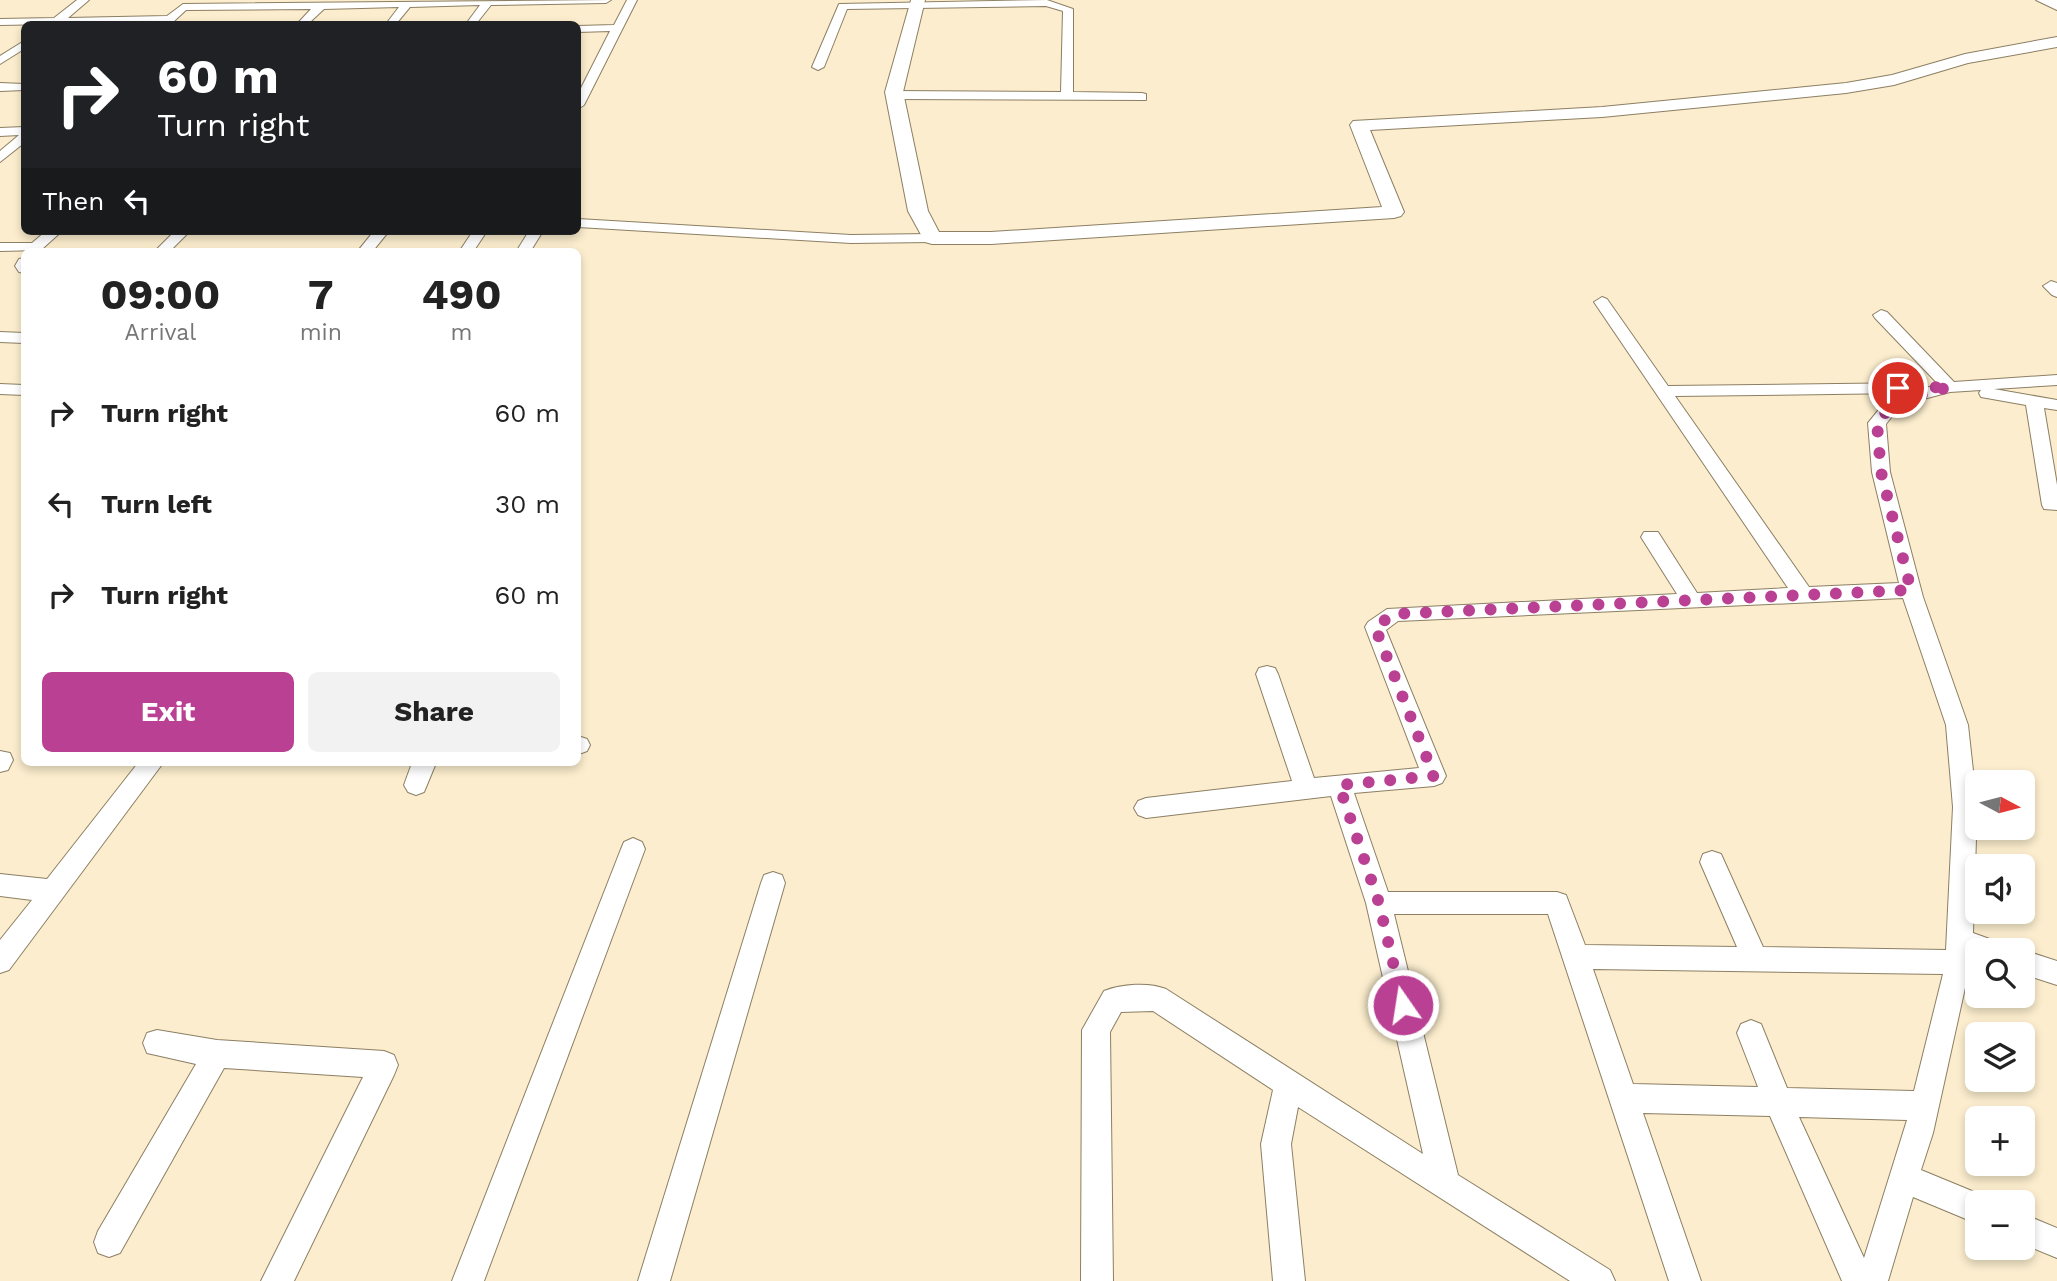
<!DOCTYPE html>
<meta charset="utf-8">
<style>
body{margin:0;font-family:"Work Sans",sans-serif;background:#f2f2f2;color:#222;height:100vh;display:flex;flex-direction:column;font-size:26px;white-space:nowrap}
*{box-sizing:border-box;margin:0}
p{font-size:23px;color:#767676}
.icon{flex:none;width:38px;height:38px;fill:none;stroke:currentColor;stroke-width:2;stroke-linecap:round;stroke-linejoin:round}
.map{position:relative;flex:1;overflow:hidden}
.side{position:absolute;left:21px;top:248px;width:560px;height:518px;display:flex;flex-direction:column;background:#fff;border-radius:10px;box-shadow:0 4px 10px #0003}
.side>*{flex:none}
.guide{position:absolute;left:21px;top:21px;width:560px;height:214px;border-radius:10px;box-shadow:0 4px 10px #0003;background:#202124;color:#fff;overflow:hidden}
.needle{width:46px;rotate:97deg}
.buttons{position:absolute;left:1965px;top:770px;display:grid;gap:14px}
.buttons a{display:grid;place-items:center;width:70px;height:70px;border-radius:10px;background:#fff;box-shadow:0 4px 10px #0003;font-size:35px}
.pin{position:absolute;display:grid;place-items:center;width:60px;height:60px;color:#fff;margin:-30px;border:4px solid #fff;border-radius:50%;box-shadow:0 2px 7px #0007}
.me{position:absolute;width:77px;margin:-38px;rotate:347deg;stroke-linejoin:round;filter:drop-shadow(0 0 5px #0008)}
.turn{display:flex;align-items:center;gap:24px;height:147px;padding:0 21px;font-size:32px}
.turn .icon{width:91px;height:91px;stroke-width:2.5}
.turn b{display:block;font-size:49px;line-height:60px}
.then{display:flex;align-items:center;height:66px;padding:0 21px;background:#0003;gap:14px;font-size:26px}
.eta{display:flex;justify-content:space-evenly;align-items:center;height:119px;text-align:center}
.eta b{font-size:42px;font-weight:700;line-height:49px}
.cta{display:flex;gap:14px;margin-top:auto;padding:14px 21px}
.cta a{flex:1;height:80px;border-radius:10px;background:#ba4093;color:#fff;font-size:28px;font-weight:700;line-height:80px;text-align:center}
.cta a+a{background:#f2f2f2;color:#222}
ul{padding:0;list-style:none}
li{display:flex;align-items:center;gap:21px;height:91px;padding:0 21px}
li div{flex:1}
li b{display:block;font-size:26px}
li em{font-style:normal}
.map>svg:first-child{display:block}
</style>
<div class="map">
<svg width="2057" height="1281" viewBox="0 0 2057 1281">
<rect width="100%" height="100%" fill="#fbedcd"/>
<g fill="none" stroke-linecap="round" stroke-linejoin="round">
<defs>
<g id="street">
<path d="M77,0H89L68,18L167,16L183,4L611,0L606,3L491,5L476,24H466L480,5L410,7L396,24H386L399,7L324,9L308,24H297L311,9L186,10L171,24H160L161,22L0,25V19L54,18Z"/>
<path d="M627,0H637L584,105L578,109V94L610,31L578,32V26L614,25Z"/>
<path d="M1047,0L1073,9V92L1142,93L1146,94V100L894,99L888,95L894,91L1061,92L1063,11L1046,6L847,9L824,67L818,70L812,67L839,4Z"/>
<path d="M24,41V49L0,64V56Z"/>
<path d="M0,83L24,84V90L0,91Z"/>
<path d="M24,127V143L0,162V151L19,135L0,136V128Z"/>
<path d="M578,219L851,235L932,234L939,238L932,242L851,243L578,227Z"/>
<path d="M46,231H62L41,250L0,251V243H32Z"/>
<path d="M175,231H190L169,252H154Z"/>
<path d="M374,231H389L372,252H357Z"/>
<path d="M473,231H487L473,252H459Z"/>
<path d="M529,231H543L530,252H516Z"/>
<path d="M24,258V273L19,272L15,266L19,259Z"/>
<path d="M2051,281L2057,283V297L2052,295L2043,286Z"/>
<path d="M1602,297L1607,299L1668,386L1916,383L1922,384L1924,388L1939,385L1875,318L1873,315L1881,310L1887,312L1954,382L2057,375V385L1994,389L2057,400V410L2044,408L2057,485V510L2044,509L2042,505L2026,405L1981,397L1979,393L1981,390L1950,392L1901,405L1886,424L1890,472L1923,597L1968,725L1977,807L1973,933L1998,942L2002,950H1978V958L1972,956L1933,1133L1921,1170L1989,1198L1990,1202H1978V1224L1913,1197L1888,1281H1842L1770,1116L1643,1113L1701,1281H1669L1548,914H1394L1458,1175L1610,1270L1615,1281H1570L1298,1107L1291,1144L1305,1281H1273L1261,1144L1273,1090L1153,1011L1121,1012L1110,1032L1113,1281H1081L1082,1030L1104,991C1121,984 1149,982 1166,989L1423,1154L1366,903L1331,796L1146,818L1138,815L1134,808L1138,801L1146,798L1292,781L1256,674L1259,668L1267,666L1275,668L1278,674L1314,778L1419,768L1365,627L1368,622L1387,609L1677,594L1641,537L1644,532H1658L1697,593L1788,588L1594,302ZM1905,393L1889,397L1868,423L1872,472L1899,583L1809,587L1675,396ZM1903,598L1946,725L1953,807L1946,950L1763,947L1721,854L1712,851L1703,854L1700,862L1737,947L1585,945L1566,895L1557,892H1388L1354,793L1434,786L1442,783L1446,776L1386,630L1398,621ZM1593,969L1943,974L1914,1091L1787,1088L1761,1024L1751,1020L1741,1024L1737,1033L1758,1087L1633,1084ZM1799,1117L1907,1120L1864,1258Z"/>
<path d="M0,332L24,333V343L0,342Z"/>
<path d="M0,384L24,385V395L0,394Z"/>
<path d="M578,736L587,739L590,745L587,751L579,754Z"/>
<path d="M0,751L10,753L13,760L8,770L0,772Z"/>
<path d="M138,763H163L9,970L0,973V940L32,900L0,896V874L47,879Z"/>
<path d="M412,763H436L424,792L416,795L408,792L404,785Z"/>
<path d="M633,838L642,842L645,849L484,1281H452L621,849L624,842Z"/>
<path d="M773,872L782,875L785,883L670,1281H638L761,883L764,875Z"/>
<path d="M2022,950H2023L2057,961V985L2023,974Z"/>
<path d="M157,1030L217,1040L384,1051L394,1055L398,1065L394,1075L294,1281H261L363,1077L224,1068L120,1253L109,1257L98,1253L94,1242L98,1231L196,1064L147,1053L143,1043L147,1033Z"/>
<path d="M2023,1214L2057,1228V1258L2023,1244Z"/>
</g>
<g id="secondary">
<path d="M911,0H925L903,92L928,211L939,232H991L1382,207L1350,125L1353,121L1602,107L1846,83L1892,75L1965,54L2057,37V47L1968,63L1894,85L1846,93L1602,117L1370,130L1404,212L1401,216L1394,218L991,244H932L925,242L908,211L885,92Z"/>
<path d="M2036,0H2057V10Z"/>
</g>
</defs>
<!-- street casing -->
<use href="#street" stroke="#8c7f63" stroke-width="2"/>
<!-- secondary casing -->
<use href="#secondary" stroke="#8c7f63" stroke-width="2"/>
<!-- street -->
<use href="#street" fill="#fff" fill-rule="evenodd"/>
<!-- secondary -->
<use href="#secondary" fill="#fff" fill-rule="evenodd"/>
</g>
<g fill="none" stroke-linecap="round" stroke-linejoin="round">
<!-- route -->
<path stroke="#ba4093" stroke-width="12" stroke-dasharray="0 21.6" d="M1403,1005L1379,903L1339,785L1434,776L1375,627L1394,614L1911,590L1881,472L1877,423L1895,401L1950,387L1898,388"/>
</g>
</svg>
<div class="buttons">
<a><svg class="needle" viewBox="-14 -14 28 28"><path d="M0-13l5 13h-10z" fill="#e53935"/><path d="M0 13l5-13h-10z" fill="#767676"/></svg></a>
<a><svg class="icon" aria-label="sound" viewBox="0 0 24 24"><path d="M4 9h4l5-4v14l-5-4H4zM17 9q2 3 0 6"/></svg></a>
<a><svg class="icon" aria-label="search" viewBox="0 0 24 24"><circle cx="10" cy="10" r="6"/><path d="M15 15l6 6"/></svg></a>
<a><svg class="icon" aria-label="layers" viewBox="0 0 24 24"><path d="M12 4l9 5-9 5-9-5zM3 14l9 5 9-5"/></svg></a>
<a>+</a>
<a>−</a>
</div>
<div class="pin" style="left:1898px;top:388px;background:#d93025"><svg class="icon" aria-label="arrive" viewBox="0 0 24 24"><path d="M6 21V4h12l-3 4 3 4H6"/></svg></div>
<svg class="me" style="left:1403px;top:1005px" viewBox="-20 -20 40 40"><circle r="17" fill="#ba4093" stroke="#fff" stroke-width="3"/><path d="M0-11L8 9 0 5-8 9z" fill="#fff"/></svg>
<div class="guide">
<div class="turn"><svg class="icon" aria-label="right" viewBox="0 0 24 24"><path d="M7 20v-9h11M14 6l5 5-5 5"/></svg><div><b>60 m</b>Turn right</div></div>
<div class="then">Then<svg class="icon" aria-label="left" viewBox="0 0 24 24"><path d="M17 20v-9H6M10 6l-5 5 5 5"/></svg></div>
</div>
<section class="side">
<div class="eta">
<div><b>09:00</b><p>Arrival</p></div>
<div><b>7</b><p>min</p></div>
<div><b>490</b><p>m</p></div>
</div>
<ul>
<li><svg class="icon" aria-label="right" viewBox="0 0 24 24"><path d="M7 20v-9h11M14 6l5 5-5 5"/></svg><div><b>Turn right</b></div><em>60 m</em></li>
<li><svg class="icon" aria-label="left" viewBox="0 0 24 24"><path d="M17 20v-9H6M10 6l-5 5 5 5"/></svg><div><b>Turn left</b></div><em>30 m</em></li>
<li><svg class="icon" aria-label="right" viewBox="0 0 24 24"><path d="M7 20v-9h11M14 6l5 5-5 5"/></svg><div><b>Turn right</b></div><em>60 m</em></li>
</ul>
<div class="cta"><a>Exit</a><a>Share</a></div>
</section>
</div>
